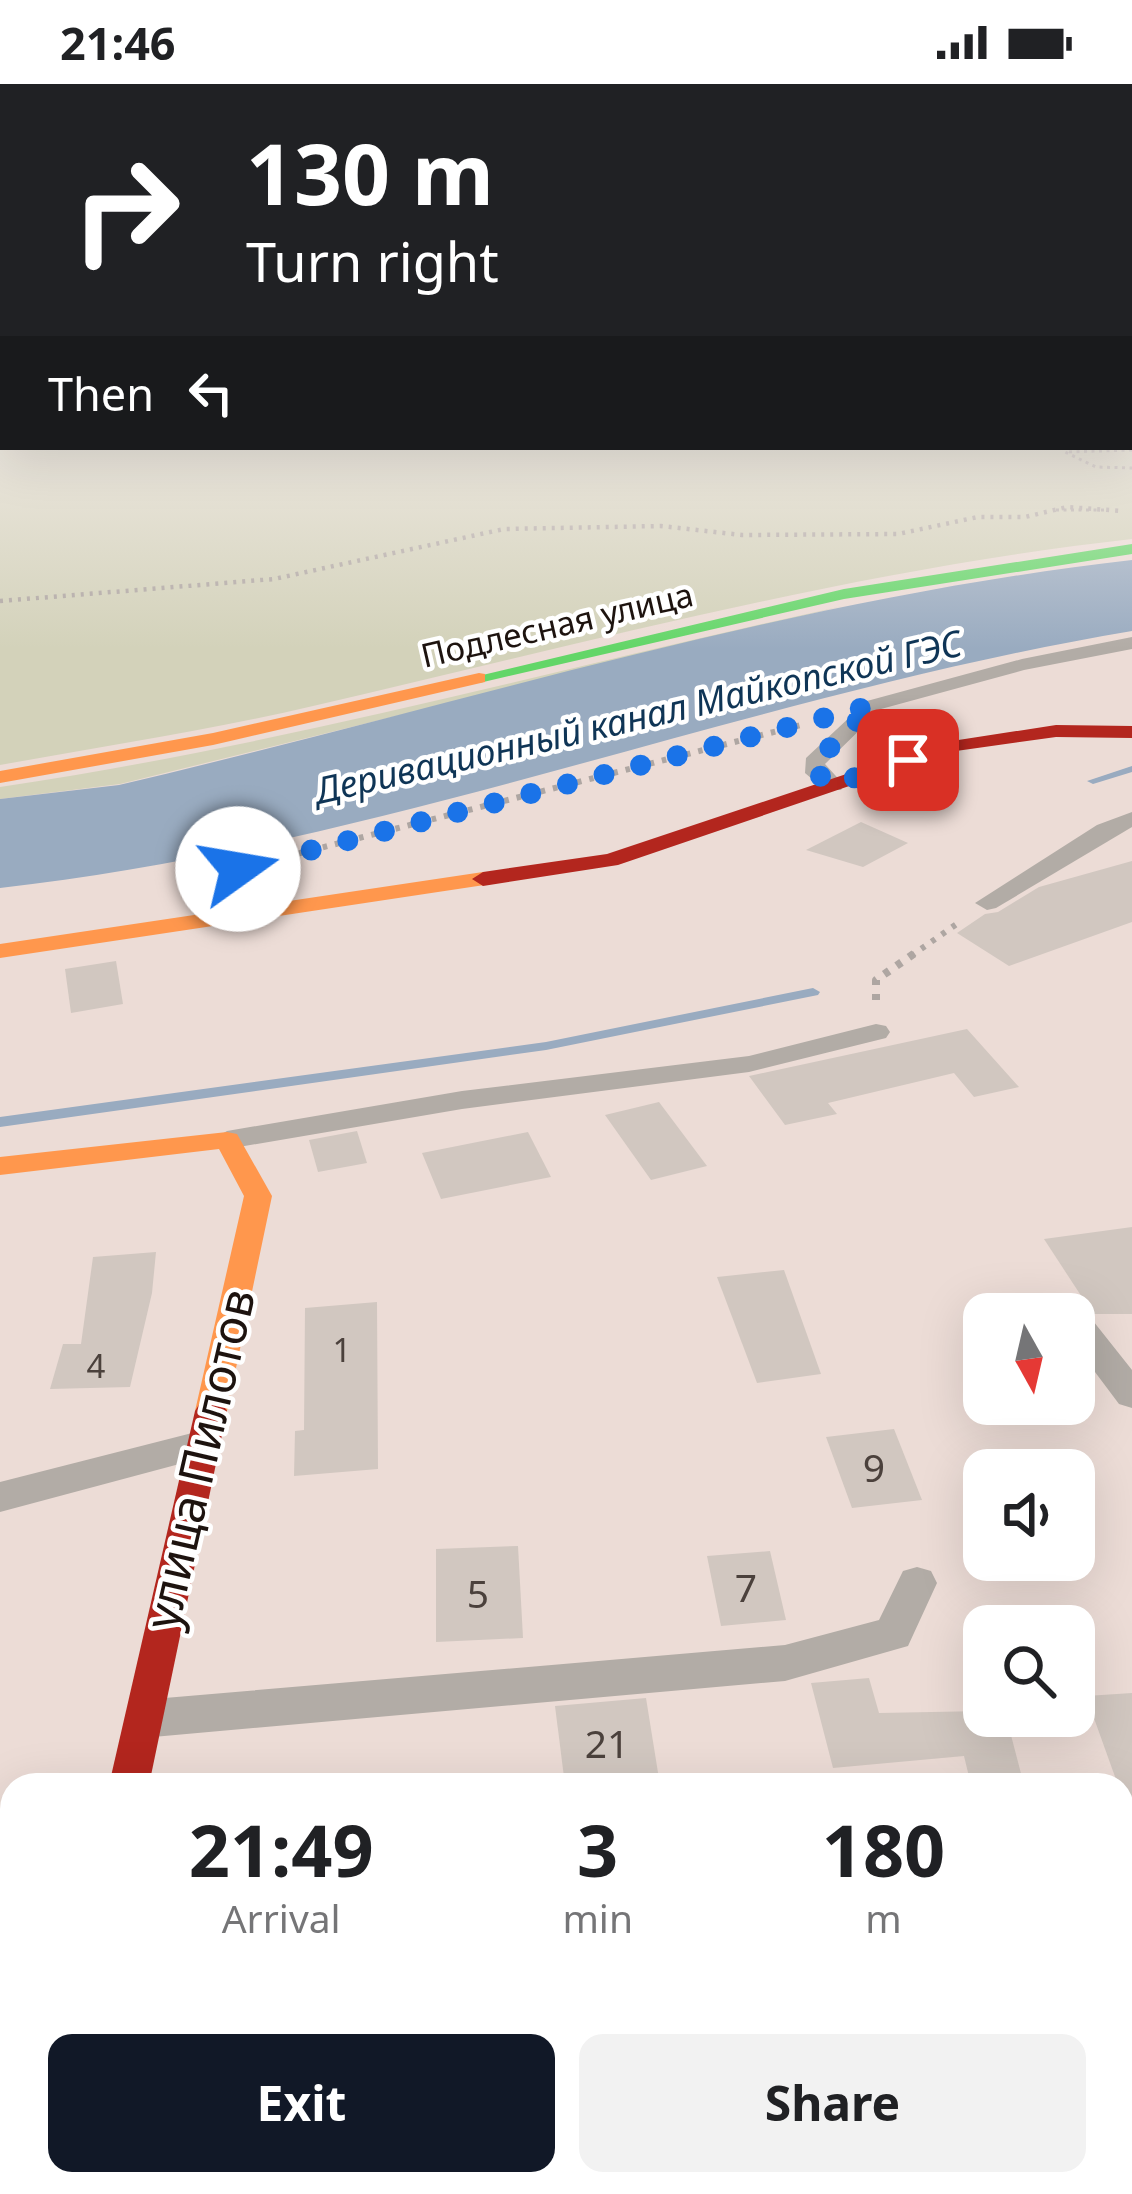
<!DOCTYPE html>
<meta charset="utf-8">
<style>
body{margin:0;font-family:"Noto Sans",sans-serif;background:#f2f2f2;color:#202124;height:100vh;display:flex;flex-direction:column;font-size:45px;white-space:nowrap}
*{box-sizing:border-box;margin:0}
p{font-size:39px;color:#757577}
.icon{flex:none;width:66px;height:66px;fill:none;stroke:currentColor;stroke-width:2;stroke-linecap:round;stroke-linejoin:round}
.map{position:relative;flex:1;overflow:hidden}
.details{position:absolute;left:0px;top:1689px;width:1134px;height:423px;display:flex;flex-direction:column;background:#fff;border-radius:36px 36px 0 0;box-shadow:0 12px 48px #0002}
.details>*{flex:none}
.guide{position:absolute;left:0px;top:0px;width:1134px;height:366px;box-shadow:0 12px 48px #0002;background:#202124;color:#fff;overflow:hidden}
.needle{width:78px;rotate:172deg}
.controls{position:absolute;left:963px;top:1209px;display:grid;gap:24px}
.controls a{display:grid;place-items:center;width:132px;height:132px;border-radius:24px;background:#fff;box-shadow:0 12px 48px #0002;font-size:60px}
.pin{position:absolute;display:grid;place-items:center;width:102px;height:102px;color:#fff;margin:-51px;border-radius:24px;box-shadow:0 6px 18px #0006}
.me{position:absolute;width:132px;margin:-66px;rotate:77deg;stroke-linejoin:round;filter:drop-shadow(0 0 9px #0008)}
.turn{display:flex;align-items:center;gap:42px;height:252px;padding:0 48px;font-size:54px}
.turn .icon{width:156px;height:156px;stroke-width:2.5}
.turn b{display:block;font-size:84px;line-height:102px}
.then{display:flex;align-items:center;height:114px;padding:0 48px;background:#0003;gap:24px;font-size:45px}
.eta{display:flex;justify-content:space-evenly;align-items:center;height:204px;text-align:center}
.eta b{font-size:72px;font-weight:700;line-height:84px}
.button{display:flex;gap:24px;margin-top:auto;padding:24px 48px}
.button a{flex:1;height:138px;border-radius:24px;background:#111827;color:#fff;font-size:48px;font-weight:700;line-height:138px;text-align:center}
.button a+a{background:#f2f2f2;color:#202124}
.status{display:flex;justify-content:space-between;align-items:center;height:84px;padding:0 60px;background:#fff;direction:ltr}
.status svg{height:33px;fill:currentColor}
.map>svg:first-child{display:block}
</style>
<div class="status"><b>21:46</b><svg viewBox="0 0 49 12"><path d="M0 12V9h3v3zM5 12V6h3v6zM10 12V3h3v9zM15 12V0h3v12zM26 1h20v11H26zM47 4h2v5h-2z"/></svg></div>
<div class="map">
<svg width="1132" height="2110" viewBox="0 0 1132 2110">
<rect width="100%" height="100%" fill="#ecdcd6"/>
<!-- green -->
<g fill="#d3d2ba">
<path d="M0,270L3,363H1131L1132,270V455C854,486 585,559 313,622C210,646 104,662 0,681Z"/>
<path d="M843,522L120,700L0,715V703C285,661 562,583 843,522Z"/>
</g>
<!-- water -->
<path fill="#99abc0" d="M1132,476V547C750,611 386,761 0,804V715L119,701C455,622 788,515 1132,476Z"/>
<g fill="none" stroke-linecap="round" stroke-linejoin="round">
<!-- stream -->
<g fill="#99abc0" fill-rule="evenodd">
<path d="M1132,682V688L1093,700L1087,697Z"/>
<path d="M813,904L820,908L818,911L546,966L0,1043V1033L546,958Z"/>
</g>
</g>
<!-- building -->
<g fill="#d1c7c0">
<path d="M861,738L908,759L863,783L806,766Z"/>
<path d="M1132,777V838L1009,882L957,849L985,830L998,828L1039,803Z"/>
<path d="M116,877L123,920L71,929L65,885Z"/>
<path d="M967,945L1019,1003L974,1013L954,989L828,1019L837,1030L785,1041L749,992Z"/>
<path d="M659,1018L707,1082L651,1096L605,1031Z"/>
<path d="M357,1047L367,1079L318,1088L309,1056Z"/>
<path d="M528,1048L551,1093L441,1115L422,1069Z"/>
<path d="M1132,1143V1230H1093L1044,1155Z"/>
<path d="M156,1168L152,1209L130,1303L50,1305L63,1260H81L93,1173Z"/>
<path d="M784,1186L821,1290L757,1299L717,1193Z"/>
<path d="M377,1218L378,1385L294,1392L295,1347L304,1346L305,1224Z"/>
<path d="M894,1345L922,1416L852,1424L826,1353Z"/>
<path d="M518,1462L523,1554L436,1558V1465Z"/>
<path d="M770,1467L786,1536L721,1542L707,1472Z"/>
<path d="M869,1594L879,1629L984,1627V1632H1006L1024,1701H971L964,1672L833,1684L811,1599Z"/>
<path d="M1132,1609V1725L1126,1726L1122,1701H1118L1086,1612Z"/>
<path d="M646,1614L660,1701H565L555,1622Z"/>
</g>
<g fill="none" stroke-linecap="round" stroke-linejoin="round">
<!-- path-far3 -->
<g stroke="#aea6a2" stroke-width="3" stroke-dasharray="3 4.5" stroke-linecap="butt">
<path d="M1132,366L1065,368L1096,383L1132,384"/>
<path d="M1056,426H1104"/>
</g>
<!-- path-far2 -->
<path stroke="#aea6a2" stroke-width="4.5" stroke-dasharray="3 6" stroke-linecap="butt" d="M0,517L274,495L504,445L661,442L742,451L898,450L978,433H1025L1067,423L1122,427"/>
<!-- path-far1 -->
<g stroke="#aea6a2" stroke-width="6" stroke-dasharray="4.5 8" stroke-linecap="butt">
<path d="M238,785L805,640"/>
<path d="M911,872L961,837"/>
</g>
<!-- path -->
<path stroke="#aea6a2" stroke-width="8" stroke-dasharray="6 9" stroke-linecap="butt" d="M876,916V896L915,869"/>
<!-- lane -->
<g fill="#b2aca6" fill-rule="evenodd">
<path d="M1132,553V565L1024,586L881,625L825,680L844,701L841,706H825L805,689L806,674L867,617L1022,575Z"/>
<path d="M1132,728V743L996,824L987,826L975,819L1097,741Z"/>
<path d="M876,940L886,942L890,948L886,954L749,988L462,1025L227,1065L212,1056L227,1047L462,1007L749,972Z"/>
<path d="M1074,1224L1086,1228L1132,1286V1324L1119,1320L1074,1260V1230H1061Z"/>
<path d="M200,1347L213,1351L218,1361L213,1371L0,1428V1398Z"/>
<path d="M917,1483L931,1487L937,1499L908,1562L785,1597L153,1653L138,1647L132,1634L138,1621L153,1615L785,1561L879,1536L903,1487Z"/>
</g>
<!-- street -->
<path fill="#b2aca6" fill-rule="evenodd" d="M12,2077V2100H104L103,2110H1Z"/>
<!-- fast -->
<path fill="#63d668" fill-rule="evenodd" d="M1132,460V470L844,515L479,599L470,594L844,505Z"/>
<!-- slow -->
<g fill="#ff974d" fill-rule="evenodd">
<path d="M479,589L485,590V598L213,661L0,699V687L213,649Z"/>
<path d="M483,788L491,790V800L0,874V860Z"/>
<path d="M227,1048L237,1050L272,1112L227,1327L222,1335L211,1339L200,1335L195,1327L244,1112L219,1065L0,1091V1073Z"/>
</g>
<!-- jam -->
<g fill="#b3261e" fill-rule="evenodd">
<path d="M1056,641L1132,642V654L1056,653L949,668L618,781L483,802L472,795L483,788L607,770L939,659Z"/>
<path d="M211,1315L222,1319L227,1327L149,1701H109L195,1327L200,1319Z"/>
</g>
</g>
<!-- sky -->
<linearGradient id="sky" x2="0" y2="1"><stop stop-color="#88b0d8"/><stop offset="0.48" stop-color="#f6efed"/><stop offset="1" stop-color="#f6efed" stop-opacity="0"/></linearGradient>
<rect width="1132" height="565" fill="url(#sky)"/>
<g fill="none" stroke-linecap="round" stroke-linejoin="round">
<!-- route -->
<path stroke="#1a73e8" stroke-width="21" stroke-dasharray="0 37.8" d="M238,785L874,621L814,679L816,689L833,701L908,676"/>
</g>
<g text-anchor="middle" stroke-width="9" stroke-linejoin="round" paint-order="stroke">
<!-- far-street labels -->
<g font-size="33" fill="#1d130f" stroke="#fff">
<text transform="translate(557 541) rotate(-13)" y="12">Подлесная улица</text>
</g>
<!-- number labels -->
<g font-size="33" fill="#4b413c">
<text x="342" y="1278">1</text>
<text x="96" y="1294">4</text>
</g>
<!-- far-water labels -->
<g font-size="36" font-style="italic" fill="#0f3556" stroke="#fff">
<text transform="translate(638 633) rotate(-13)" y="13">Деривационный канал Майкопской ГЭС</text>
</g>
<!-- near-number labels -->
<g font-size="39" fill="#4b413c">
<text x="874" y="1398">9</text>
<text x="746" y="1518">7</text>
<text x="478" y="1524">5</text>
<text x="607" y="1674">21</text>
</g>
<!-- near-street labels -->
<g font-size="48" fill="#1d130f" stroke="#fff">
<text transform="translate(200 1375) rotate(-77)" y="17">улица Пилотов</text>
</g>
</g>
</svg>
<div class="controls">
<a><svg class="needle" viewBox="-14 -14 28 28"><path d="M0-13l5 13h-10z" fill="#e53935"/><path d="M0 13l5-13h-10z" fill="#757577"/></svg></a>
<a><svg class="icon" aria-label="sound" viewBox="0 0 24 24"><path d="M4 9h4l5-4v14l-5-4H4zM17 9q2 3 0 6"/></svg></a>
<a><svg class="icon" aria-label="search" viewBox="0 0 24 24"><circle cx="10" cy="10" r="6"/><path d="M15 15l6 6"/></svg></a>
</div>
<div class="pin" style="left:908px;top:676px;background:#d93025"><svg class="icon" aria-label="arrive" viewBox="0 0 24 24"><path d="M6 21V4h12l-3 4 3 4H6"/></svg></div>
<svg class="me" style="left:238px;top:785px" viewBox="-20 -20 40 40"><circle r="19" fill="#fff"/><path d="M0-13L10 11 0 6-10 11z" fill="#1a73e8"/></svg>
<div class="guide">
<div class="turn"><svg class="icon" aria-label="right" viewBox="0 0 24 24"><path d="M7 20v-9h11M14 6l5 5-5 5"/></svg><div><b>130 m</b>Turn right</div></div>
<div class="then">Then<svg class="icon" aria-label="left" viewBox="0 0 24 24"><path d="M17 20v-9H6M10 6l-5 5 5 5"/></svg></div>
</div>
<section class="details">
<div class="eta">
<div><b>21:49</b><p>Arrival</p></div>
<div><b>3</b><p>min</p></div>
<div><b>180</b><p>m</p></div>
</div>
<div class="button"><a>Exit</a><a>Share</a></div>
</section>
</div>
